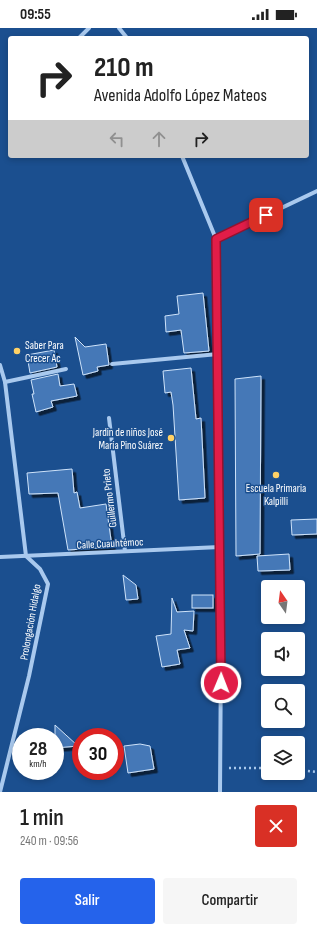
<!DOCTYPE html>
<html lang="es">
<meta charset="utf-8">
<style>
body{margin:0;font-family:"Sofia Sans Condensed",sans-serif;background:#f6f6f6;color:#222;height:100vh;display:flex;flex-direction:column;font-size:15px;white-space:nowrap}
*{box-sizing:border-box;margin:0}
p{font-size:13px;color:#767676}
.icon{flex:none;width:22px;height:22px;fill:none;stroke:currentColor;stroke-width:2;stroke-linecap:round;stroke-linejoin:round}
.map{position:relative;height:764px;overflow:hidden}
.drawer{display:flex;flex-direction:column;background:#fff;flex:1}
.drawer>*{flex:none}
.guide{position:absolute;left:8px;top:8px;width:301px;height:122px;border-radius:4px;box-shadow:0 2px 6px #0003;background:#fff;color:#222;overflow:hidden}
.needle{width:26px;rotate:346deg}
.fabs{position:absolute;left:261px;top:552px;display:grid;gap:8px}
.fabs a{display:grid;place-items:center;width:44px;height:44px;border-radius:4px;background:#fff;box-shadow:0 2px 6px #0003;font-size:20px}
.speed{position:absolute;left:12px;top:700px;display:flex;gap:8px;font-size:20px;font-weight:700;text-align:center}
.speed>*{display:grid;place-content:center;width:52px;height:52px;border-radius:50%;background:#fff;box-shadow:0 2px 6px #0003;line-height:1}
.speed small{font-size:10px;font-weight:400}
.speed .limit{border:6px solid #d22;background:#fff;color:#111}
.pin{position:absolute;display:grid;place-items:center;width:34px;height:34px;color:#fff;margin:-17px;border-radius:8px;box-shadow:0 2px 6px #0006}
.me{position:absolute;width:44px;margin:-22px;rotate:1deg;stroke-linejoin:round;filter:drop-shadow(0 0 3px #0008)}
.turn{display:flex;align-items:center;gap:14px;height:84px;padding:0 20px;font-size:18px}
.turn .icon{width:52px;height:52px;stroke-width:2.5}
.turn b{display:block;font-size:28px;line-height:34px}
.lanes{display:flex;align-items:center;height:38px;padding:0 20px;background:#0003;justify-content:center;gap:20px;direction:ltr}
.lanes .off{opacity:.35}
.round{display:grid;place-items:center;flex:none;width:42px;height:42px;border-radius:4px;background:#f6f6f6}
.summary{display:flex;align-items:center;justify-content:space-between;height:68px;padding:0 20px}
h1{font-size:24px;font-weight:600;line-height:30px}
.button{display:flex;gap:8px;margin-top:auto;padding:8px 20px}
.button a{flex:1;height:46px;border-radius:4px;background:#2563eb;color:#fff;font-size:16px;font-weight:600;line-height:46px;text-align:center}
.button a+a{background:#f6f6f6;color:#222}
.status{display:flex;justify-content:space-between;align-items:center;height:28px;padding:0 20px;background:#fff;direction:ltr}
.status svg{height:11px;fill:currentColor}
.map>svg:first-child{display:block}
</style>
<div class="status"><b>09:55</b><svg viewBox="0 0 49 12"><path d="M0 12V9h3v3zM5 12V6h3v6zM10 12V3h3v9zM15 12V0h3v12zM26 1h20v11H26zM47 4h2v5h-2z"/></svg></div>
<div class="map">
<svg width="317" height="764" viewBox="0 0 317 764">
<defs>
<filter id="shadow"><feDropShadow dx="3.5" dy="3.5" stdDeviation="0" flood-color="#0009"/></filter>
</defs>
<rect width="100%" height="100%" fill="#1b4f8f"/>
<!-- building -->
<g fill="#4478b7" stroke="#cfe3fa" filter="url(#shadow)">
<path d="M203,265L209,323L184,325L181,302L166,304L165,288L179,286L177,268Z"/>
<path d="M75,309L85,319L106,316L109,337L97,339L98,343L83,347Z"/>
<path d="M54,322L57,339L30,345L27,327Z"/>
<path d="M191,340L196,391L201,390L205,470L179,472L173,377L171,364L165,365L163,343Z"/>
<path d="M58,346L60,358L74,356L77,368L51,373L53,379L36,384L32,366H34L31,352Z"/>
<path d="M261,348L260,526L236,528L235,351Z"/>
<path d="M72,441L74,465L77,464L80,480L106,476L112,519L68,522L58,465L29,466L27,445Z"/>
<path d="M317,491V506L292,507L291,492Z"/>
<path d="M289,526L290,542L258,543L257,528Z"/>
<path d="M123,547L136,557L138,571L126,572Z"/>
<rect x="192" y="567" width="21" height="13"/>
<path d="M172,570L177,584L194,583L193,603L184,602L190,620L177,622L180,636L162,639L156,608L171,606Z"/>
<path d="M55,697L78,718L55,720Z"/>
<path d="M140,716L150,718L154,741L128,745L124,718Z"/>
</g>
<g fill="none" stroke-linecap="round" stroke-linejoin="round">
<!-- path -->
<g stroke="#a9c9ee" stroke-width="2.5" stroke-dasharray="2 3" stroke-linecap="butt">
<path d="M229,740H268"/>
<path d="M298,742L317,744"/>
</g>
<!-- minor -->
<g stroke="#a9c9ee" stroke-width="4">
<path d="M119,0L127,10"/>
<path d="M79,10L89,0"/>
<path d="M182,128L216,211L221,619L220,764"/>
<path d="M216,211L317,163"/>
<path d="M112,336L218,326"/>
<path d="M0,337L5,354L26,528L40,541L48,556L29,648L0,764"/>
<path d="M5,354L66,341"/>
<path d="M109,390L125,523"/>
<path d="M0,529L220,519"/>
</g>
</g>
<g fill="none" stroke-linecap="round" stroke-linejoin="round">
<defs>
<path id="route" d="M221,655L216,211L266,187"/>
</defs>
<!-- route casing -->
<use href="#route" stroke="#92132f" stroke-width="10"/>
<!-- route -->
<use href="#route" stroke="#e11d48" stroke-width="7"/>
</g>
<!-- markers -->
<g fill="#ffd166" stroke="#1b4f8f" stroke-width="1.5">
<circle cx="17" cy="323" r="4"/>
<circle cx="171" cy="410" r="4"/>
<circle cx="276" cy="447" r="4"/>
</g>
<g text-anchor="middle" stroke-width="3" stroke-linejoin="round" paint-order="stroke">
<!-- poi labels -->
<g font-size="11" fill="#fff" stroke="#1b4f8f" text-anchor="start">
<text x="25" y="321">Saber Para<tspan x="25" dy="13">Crecer Ac</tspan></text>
<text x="163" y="408" text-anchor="end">Jardin de niños José<tspan x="163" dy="13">María Pino Suárez</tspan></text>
<text x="276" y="464" text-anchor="middle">Escuela Primaria<tspan x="276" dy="13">Kalpilli</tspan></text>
</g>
<!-- street labels -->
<g font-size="11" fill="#fff" stroke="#1b4f8f">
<text transform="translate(109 470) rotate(-97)" y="4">Guillermo Prieto</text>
<text transform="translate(110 515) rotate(-3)" y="4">Calle Cuauhtémoc</text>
<text transform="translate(30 594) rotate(-80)" y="4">Prolongación Hidalgo</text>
</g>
</g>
</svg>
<div class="fabs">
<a><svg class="needle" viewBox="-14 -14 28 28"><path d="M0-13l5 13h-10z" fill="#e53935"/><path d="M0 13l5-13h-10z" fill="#767676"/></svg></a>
<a><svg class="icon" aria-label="sound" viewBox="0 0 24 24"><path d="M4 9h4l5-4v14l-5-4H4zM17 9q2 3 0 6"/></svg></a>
<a><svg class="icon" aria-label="search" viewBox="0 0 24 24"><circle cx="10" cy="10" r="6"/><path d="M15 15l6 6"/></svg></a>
<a><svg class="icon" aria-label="layers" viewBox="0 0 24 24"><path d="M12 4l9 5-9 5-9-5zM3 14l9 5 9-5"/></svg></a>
</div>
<div class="speed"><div>28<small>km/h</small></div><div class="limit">30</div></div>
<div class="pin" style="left:266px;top:187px;background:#d93025"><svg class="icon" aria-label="arrive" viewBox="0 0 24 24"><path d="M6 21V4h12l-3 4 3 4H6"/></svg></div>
<svg class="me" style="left:221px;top:655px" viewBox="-20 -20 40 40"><circle r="17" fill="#e11d48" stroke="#fff" stroke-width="3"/><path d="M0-11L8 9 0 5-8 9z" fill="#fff"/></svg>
<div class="guide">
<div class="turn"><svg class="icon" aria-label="right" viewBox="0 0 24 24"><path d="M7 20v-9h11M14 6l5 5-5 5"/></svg><div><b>210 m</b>Avenida Adolfo López Mateos</div></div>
<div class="lanes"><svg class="icon off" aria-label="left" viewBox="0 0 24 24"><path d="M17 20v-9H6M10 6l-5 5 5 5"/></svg><svg class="icon off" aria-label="ahead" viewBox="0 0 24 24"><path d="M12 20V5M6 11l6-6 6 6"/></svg><svg class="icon" aria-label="right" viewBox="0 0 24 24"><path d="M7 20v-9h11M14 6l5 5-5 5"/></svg></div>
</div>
</div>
<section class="drawer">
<div class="summary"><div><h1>1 min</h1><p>240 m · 09:56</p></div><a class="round" style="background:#d93025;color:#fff"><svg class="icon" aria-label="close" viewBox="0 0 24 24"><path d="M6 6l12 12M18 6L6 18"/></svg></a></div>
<div class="button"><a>Salir</a><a>Compartir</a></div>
</section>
